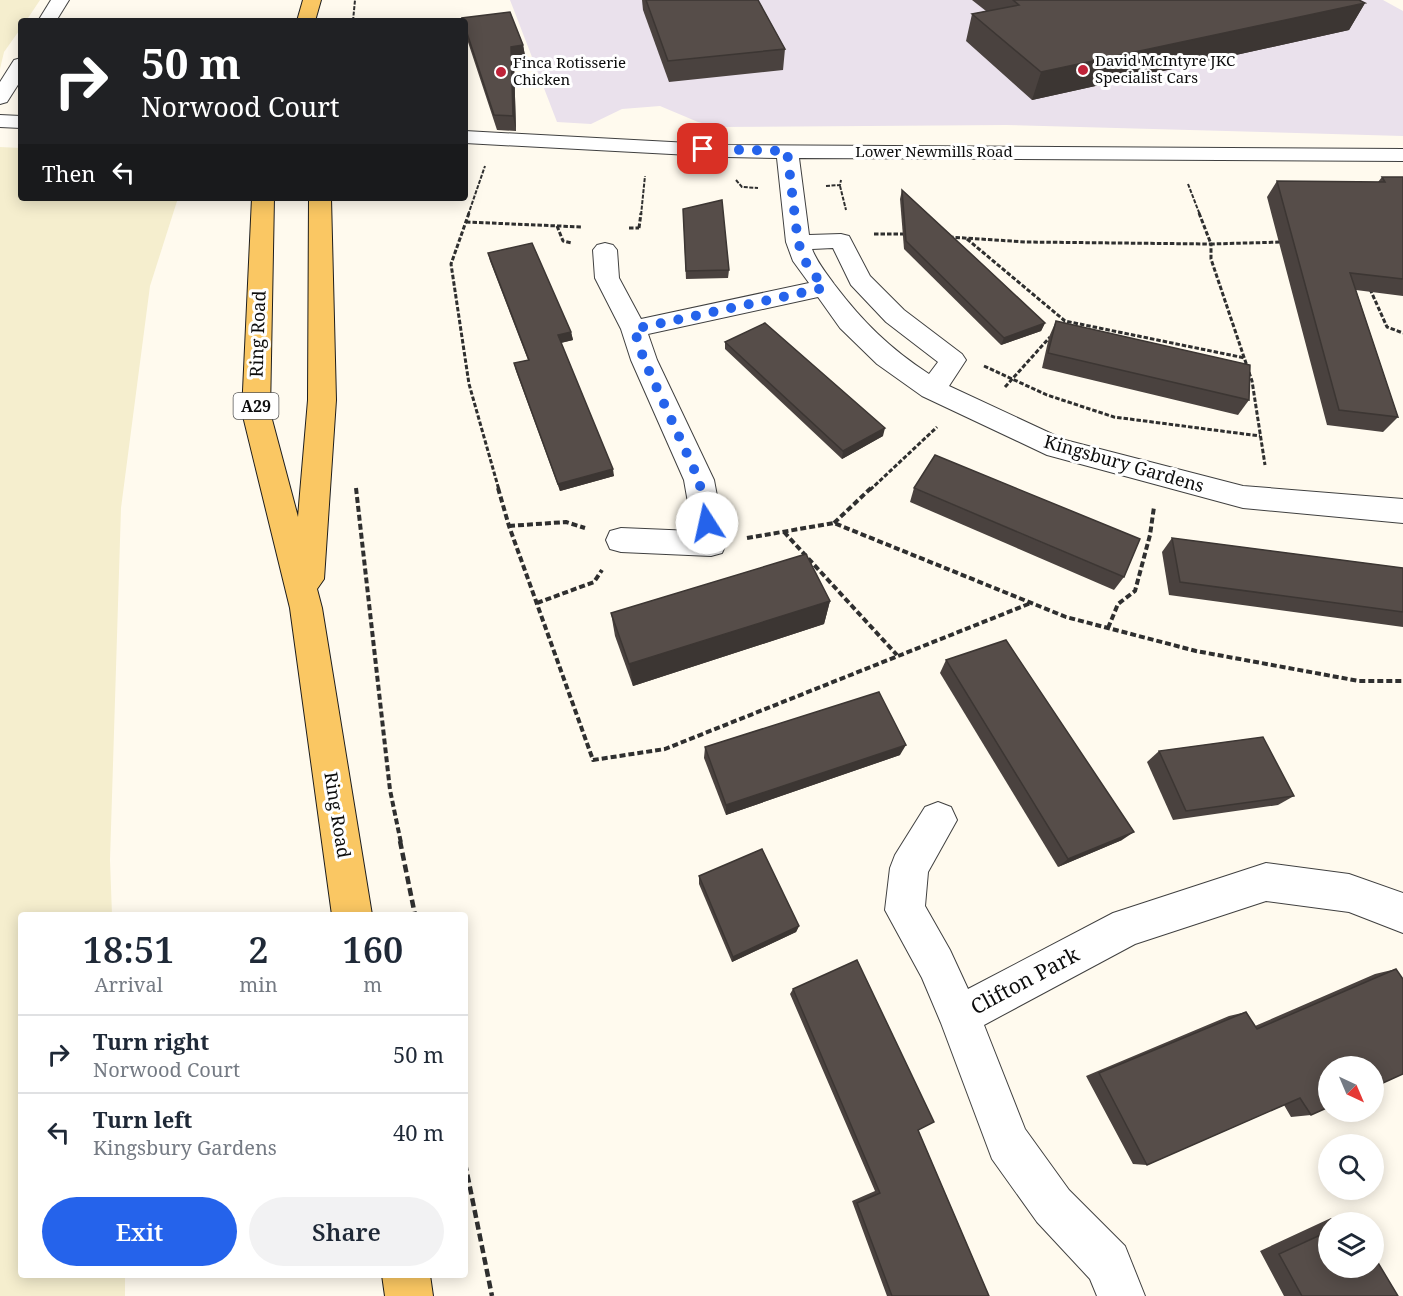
<!DOCTYPE html>
<style>
body{margin:0;font-family:"Noto Serif",serif;background:#f2f2f3;color:#1f2937;height:100vh;display:flex;flex-direction:column;font-size:22px;white-space:nowrap}
*{box-sizing:border-box;margin:0}
p{font-size:20px;color:#747a83}
.icon{flex:none;width:33px;height:33px;fill:none;stroke:currentColor;stroke-width:2;stroke-linecap:round;stroke-linejoin:round}
.map{position:relative;flex:1;overflow:hidden}
.panel{position:absolute;left:18px;top:912px;width:450px;height:366px;display:flex;flex-direction:column;background:#fff;border-radius:6px;box-shadow:0 3px 15px #0003}
.panel>*{flex:none}
.banner{position:absolute;left:18px;top:18px;width:450px;height:183px;border-radius:6px;box-shadow:0 3px 15px #0003;background:#202124;color:#fff;overflow:hidden}
.needle{width:39px;rotate:136deg}
.tools{position:absolute;left:1318px;top:1056px;display:grid;gap:12px}
.tools a{display:grid;place-items:center;width:66px;height:66px;border-radius:50%;background:#fff;box-shadow:0 3px 15px #0003;font-size:30px}
.pin{position:absolute;display:grid;place-items:center;width:51px;height:51px;color:#fff;margin:-26px;border-radius:12px;box-shadow:0 3px 9px #0006}
.me{position:absolute;width:66px;margin:-33px;rotate:350deg;stroke-linejoin:round;filter:drop-shadow(0 0 4px #0008)}
.turn{display:flex;align-items:center;gap:21px;height:126px;padding:0 24px;font-size:27px}
.turn .icon{width:78px;height:78px;stroke-width:2.5}
.turn b{display:block;font-size:42px;line-height:51px}
.then{display:flex;align-items:center;height:57px;padding:0 24px;background:#0003;gap:12px;font-size:22px}
.eta{display:flex;justify-content:space-evenly;align-items:center;height:102px;text-align:center}
.eta b{font-size:36px;font-weight:600;line-height:42px}
.action{display:flex;gap:12px;margin-top:auto;padding:12px 24px}
.action a{flex:1;height:69px;border-radius:36px;background:#2563eb;color:#fff;font-size:24px;font-weight:600;line-height:69px;text-align:center}
.action a+a{background:#f2f2f3;color:#1f2937}
ul{padding:0;list-style:none}
li{display:flex;align-items:center;gap:18px;height:78px;padding:0 24px;border-top:2px solid #e0e1e3}
li div{flex:1}
li b{display:block;font-size:22px}
li em{font-style:normal}
.map>svg:first-child{display:block}
</style>
<div class="map">
<svg width="1403" height="1296" viewBox="0 0 1403 1296">
<rect width="100%" height="100%" fill="#fffaee"/>
<!-- industrial -->
<path fill="#eae1ec" d="M510,0H1383L1403,11V136L1006,125L718,127L698,122L660,106L622,109L591,124L557,122Z"/>
<!-- farmland -->
<g fill="#f5eece">
<path d="M0,0H40L26,21H21V28L4,52L0,69Z"/>
<path d="M0,147L21,148V198H178L150,286L121,508L110,860L112,915H21V1275H125V1296H0Z"/>
</g>
<g fill="none" stroke-linecap="round" stroke-linejoin="round">
<defs>
<g id="minor">
<path d="M51,0H69L56,21H38Z"/>
<path d="M21,58V80L7,102L0,104V82L14,60Z"/>
<path d="M0,115L21,116V128L0,127Z"/>
<path d="M465,131L727,145L1403,149V161L799,158L809,235L841,234L849,236L870,276L904,310L962,354L966,360L949,386L1065,440L1243,486L1403,499V523L1243,508L1047,455L922,396L877,364L840,328L818,297L648,334L657,360L714,480L726,544L722,553L711,556L621,552L610,549L606,540L610,531L621,528L693,531L684,480L631,360L621,329L595,278L593,250L597,245L605,243L613,245L617,250L619,278L641,319L809,283L793,261L786,242L777,158L727,157L465,143ZM833,248L851,285L886,322L938,362L929,374C889,348 863,322 834,284C826,273 817,262 812,249Z"/>
<path d="M938,802L951,807L957,820L928,872L925,906L950,950L968,989L1113,913L1266,863L1349,874L1403,893V933L1349,912L1266,901L1135,944L984,1025L1025,1129L1069,1190L1125,1246L1145,1296H1097L1090,1279L1037,1222L992,1159L941,1023L922,978L885,910L890,868L895,855L925,807Z"/>
</g>
<g id="major">
<path d="M303,0H321L315,21H297Z"/>
<path d="M252,198H274L270,412L298,517L308,400L309,198H331L336,400L324,579L317,589L322,608L372,915H332L290,608L242,412Z"/>
<path d="M382,1275H430L433,1296H385Z"/>
</g>
</defs>
<!-- minor casing -->
<use href="#minor" stroke="#404040" stroke-width="2"/>
<!-- major casing -->
<use href="#major" stroke="#1e1e1e" stroke-width="2"/>
<!-- path-far3 -->
<g stroke="#2f2f2f" stroke-width="2" stroke-dasharray="4 1.5" stroke-linecap="butt">
<path d="M353,21L355,0"/>
<path d="M736,180L742,187L758,188"/>
<path d="M1188,184L1200,215"/>
<path d="M826,186L840,185L841,180"/>
<path d="M840,186L846,210"/>
<path d="M468,215L485,166"/>
<path d="M641,215L645,176"/>
</g>
<!-- path-far2 -->
<g stroke="#2f2f2f" stroke-width="3" stroke-dasharray="4.5 2" stroke-linecap="butt">
<path d="M469,213L451,264L469,384L499,490"/>
<path d="M1199,213L1211,244L1283,242"/>
<path d="M466,222L582,227"/>
<path d="M557,226L563,241L572,243"/>
<path d="M629,228H639"/>
<path d="M639,228L641,213"/>
<path d="M874,234H906"/>
<path d="M949,237L1026,242L1211,244V259L1252,381L1265,465"/>
<path d="M967,239L1065,321L1245,358"/>
<path d="M1370,289L1387,327L1403,333"/>
<path d="M984,366L1047,395L1114,417L1260,436"/>
<path d="M1005,387L1050,337"/>
<path d="M870,490L937,427"/>
</g>
<!-- path-far1 -->
<g stroke="#2f2f2f" stroke-width="4" stroke-dasharray="6 3" stroke-linecap="butt">
<path d="M356,488L390,790L401,843"/>
<path d="M498,488L509,526L593,760L665,749L1031,603"/>
<path d="M834,523L871,488"/>
<path d="M509,526L566,522L585,528"/>
<path d="M784,532L897,655"/>
<path d="M747,538L834,523L1066,617L1196,651L1359,681H1403"/>
<path d="M537,603L594,582L602,570"/>
<path d="M1108,628L1118,604L1135,591L1150,535L1154,507"/>
</g>
<!-- path -->
<g stroke="#2f2f2f" stroke-width="4.5" stroke-dasharray="8 4" stroke-linecap="butt">
<path d="M400,841L415,915"/>
<path d="M465,1163L492,1296"/>
</g>
<!-- minor -->
<use href="#minor" fill="#fff" fill-rule="evenodd"/>
<!-- major -->
<use href="#major" fill="#fac763" fill-rule="evenodd"/>
</g>
<!-- wall -->
<g fill="#4a423f">
<path d="M642,0H758L785,49L783,70L669,82L643,10Z"/>
<path d="M972,0H1359L1365,3L1349,30L1032,100L966,41L972,14L986,11Z"/>
<path d="M465,21L523,45L526,61L514,62L516,131L497,130L465,33Z"/>
<path d="M1382,177H1403V296L1356,290L1398,417L1383,432L1327,425L1267,197L1277,181L1378,182Z"/>
<path d="M902,190L1045,323L1041,331L1001,345L904,249L900,199Z"/>
<path d="M683,209L729,270L728,278L686,279Z"/>
<path d="M488,253L571,332L573,340L561,343L614,476L560,491L516,371L514,363L528,360L490,261Z"/>
<path d="M1056,321L1249,400L1238,415L1042,368L1049,337Z"/>
<path d="M725,342L883,436L842,459L725,349Z"/>
<path d="M914,488L1124,577L1114,590L910,502Z"/>
<path d="M1172,538L1403,568V627L1169,595L1162,552Z"/>
<path d="M830,601L824,624L633,686L615,636L611,613Z"/>
<path d="M946,660L1122,840L1058,867L940,673Z"/>
<path d="M705,747L900,755L726,815L704,758Z"/>
<path d="M1159,751L1294,796L1278,805L1173,820L1147,762Z"/>
<path d="M699,876L799,926L796,932L732,962L699,884Z"/>
<path d="M1396,969L1311,1115L1291,1117L1284,1105L1147,1165L1133,1164L1086,1076L1229,1016L1246,1012L1255,1026L1375,974Z"/>
<path d="M793,989L918,1130L989,1296H887L852,1201L875,1191L790,994Z"/>
<path d="M1331,1218L1353,1221L1354,1222H1329V1268L1398,1296H1284L1260,1251Z"/>
</g>
<!-- shaded-wall -->
<g fill="#3c3633">
<path d="M1365,3L1349,30L1032,100L1041,72Z"/>
<path d="M523,45L526,61L514,62L516,131L513,116L511,47Z"/>
<path d="M1045,323L1041,331L1001,345L1004,338Z"/>
<path d="M571,332L573,340L560,343L558,335Z"/>
<path d="M885,428L883,436L842,459L843,451Z"/>
<path d="M613,469L614,476L560,491L558,484Z"/>
<path d="M830,601L824,624L633,686L629,664Z"/>
<path d="M906,745L900,755L726,815V805Z"/>
<path d="M1134,832L1122,840L1058,867L1068,859Z"/>
<path d="M799,926L796,932L732,962L733,957Z"/>
</g>
<!-- building -->
<g fill="#564d49" stroke="#3c3633" stroke-width="1.5">
<path d="M646,0H758L785,49L668,61Z"/>
<path d="M1013,0H1359L1365,3L1041,72L972,14L1019,5Z"/>
<path d="M510,12L523,45L511,47L513,116L494,115L465,27V21H463L462,18Z"/>
<path d="M1382,177H1403V279L1350,273L1398,417L1339,410L1277,181L1385,182Z"/>
<path d="M902,190L982,264L1045,323L1004,338L906,241Z"/>
<path d="M722,200L729,270L686,271L683,209Z"/>
<path d="M532,243L571,332L558,335L613,469L558,484L514,363L529,360L488,253Z"/>
<path d="M1056,321L1250,365L1249,400L1048,353Z"/>
<path d="M765,323L885,428L843,451L725,342Z"/>
<path d="M935,455L1140,539L1124,577L914,488Z"/>
<path d="M1172,538L1403,568V612L1180,582Z"/>
<path d="M806,554L830,601L629,664L611,613Z"/>
<path d="M1006,640L1134,832L1068,859L946,660Z"/>
<path d="M879,692L906,745L726,805L705,747Z"/>
<path d="M1263,737L1294,796L1186,811L1159,751Z"/>
<path d="M762,849L799,926L733,957L699,876Z"/>
<path d="M857,960L934,1122L918,1130L989,1296H892L857,1203L880,1193L793,989Z"/>
<path d="M1396,969L1403,979V1074L1374,1087V1066H1329V1107L1311,1115L1300,1098L1147,1165L1099,1073L1246,1012L1257,1029Z"/>
<path d="M1329,1231V1268H1374V1256L1398,1296H1302L1279,1254Z"/>
</g>
<g fill="none" stroke-linecap="round" stroke-linejoin="round">
<!-- route -->
<path stroke="#2563eb" stroke-width="10" stroke-dasharray="0 18" d="M703,149L787,151L798,242L805,261L824,288L634,329L644,360L699,480L707,523"/>
</g>
<!-- markers -->
<g fill="#bf2339" stroke="#fff" stroke-width="2">
<circle cx="1083" cy="70" r="6"/>
<circle cx="501" cy="72" r="6"/>
</g>
<g text-anchor="middle" stroke-width="6" stroke-linejoin="round" paint-order="stroke">
<!-- far-poi labels -->
<g font-size="15" fill="#0d0d0d" stroke="#fff" text-anchor="start">
<text x="1095" y="66">David McIntyre JKC<tspan x="1095" dy="17">Specialist Cars</tspan></text>
<text x="513" y="68">Finca Rotisserie<tspan x="513" dy="17">Chicken</tspan></text>
</g>
<!-- far-street labels -->
<g font-size="15" fill="#0d0d0d" stroke="#fff">
<text x="934" y="157">Lower Newmills Road</text>
</g>
<!-- shield labels -->
<rect fill="#fff" stroke="#565656" stroke-width="1.5" x="233.5" y="393" width="45" height="26" rx="4.5"/>
<g font-size="16" font-weight="bold" fill="#0d0d0d">
<text x="256" y="412">A29</text>
</g>
<!-- street labels -->
<g font-size="18" fill="#0d0d0d" stroke="#fff">
<text transform="translate(258 334) rotate(-88)" y="6">Ring Road</text>
<text transform="translate(1124 464) rotate(16)" y="6">Kingsbury Gardens</text>
<text transform="translate(337 815) rotate(81)" y="6">Ring Road</text>
</g>
<!-- near-street labels -->
<g font-size="21" fill="#0d0d0d" stroke="#fff">
<text transform="translate(1025 981) rotate(-28)" y="7">Clifton Park</text>
</g>
</g>
</svg>
<div class="tools">
<a><svg class="needle" viewBox="-14 -14 28 28"><path d="M0-13l5 13h-10z" fill="#e53935"/><path d="M0 13l5-13h-10z" fill="#747a83"/></svg></a>
<a><svg class="icon" aria-label="search" viewBox="0 0 24 24"><circle cx="10" cy="10" r="6"/><path d="M15 15l6 6"/></svg></a>
<a><svg class="icon" aria-label="layers" viewBox="0 0 24 24"><path d="M12 4l9 5-9 5-9-5zM3 14l9 5 9-5"/></svg></a>
</div>
<div class="pin" style="left:703px;top:149px;background:#d93025"><svg class="icon" aria-label="arrive" viewBox="0 0 24 24"><path d="M6 21V4h12l-3 4 3 4H6"/></svg></div>
<svg class="me" style="left:707px;top:523px" viewBox="-20 -20 40 40"><circle r="19" fill="#fff"/><path d="M0-13L10 11 0 6-10 11z" fill="#2563eb"/></svg>
<div class="banner">
<div class="turn"><svg class="icon" aria-label="right" viewBox="0 0 24 24"><path d="M7 20v-9h11M14 6l5 5-5 5"/></svg><div><b>50 m</b>Norwood Court</div></div>
<div class="then">Then<svg class="icon" aria-label="left" viewBox="0 0 24 24"><path d="M17 20v-9H6M10 6l-5 5 5 5"/></svg></div>
</div>
<section class="panel">
<div class="eta">
<div><b>18:51</b><p>Arrival</p></div>
<div><b>2</b><p>min</p></div>
<div><b>160</b><p>m</p></div>
</div>
<ul>
<li><svg class="icon" aria-label="right" viewBox="0 0 24 24"><path d="M7 20v-9h11M14 6l5 5-5 5"/></svg><div><b>Turn right</b><p>Norwood Court</p></div><em>50 m</em></li>
<li><svg class="icon" aria-label="left" viewBox="0 0 24 24"><path d="M17 20v-9H6M10 6l-5 5 5 5"/></svg><div><b>Turn left</b><p>Kingsbury Gardens</p></div><em>40 m</em></li>
</ul>
<div class="action"><a>Exit</a><a>Share</a></div>
</section>
</div>
